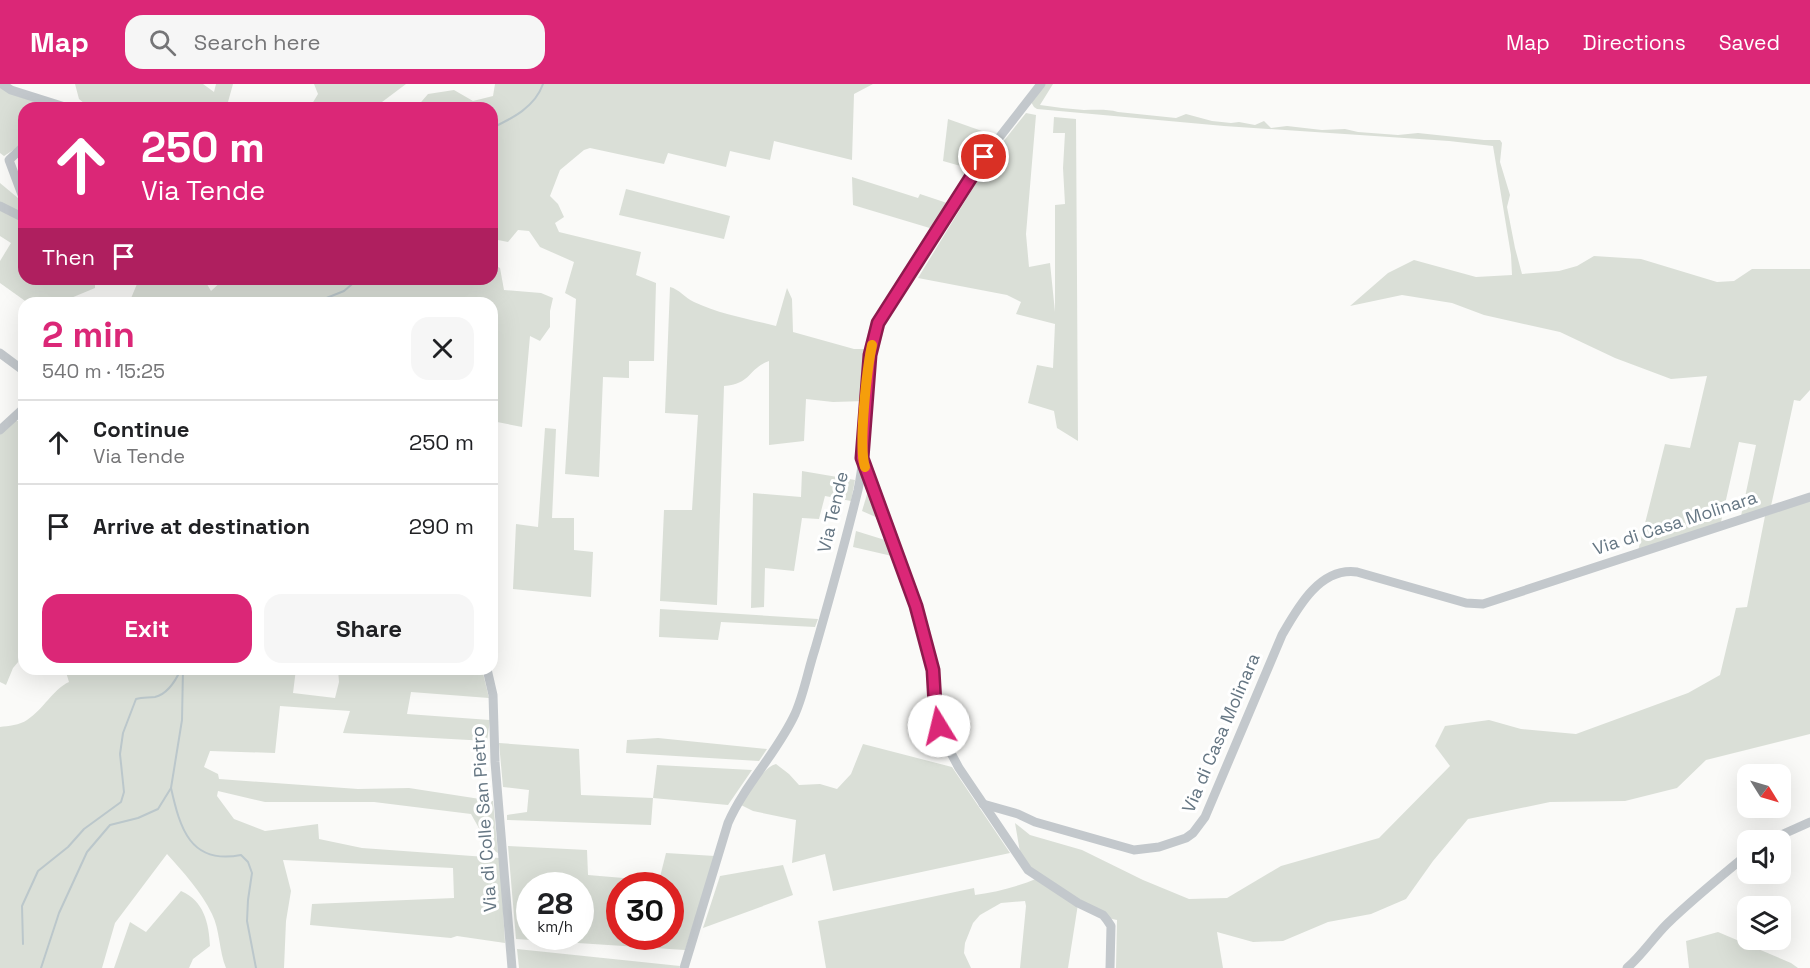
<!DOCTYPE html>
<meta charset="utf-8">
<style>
body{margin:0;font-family:"Space Grotesk",sans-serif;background:#f6f6f6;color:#202124;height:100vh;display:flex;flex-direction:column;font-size:22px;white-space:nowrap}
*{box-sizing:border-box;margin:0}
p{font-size:20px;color:#757577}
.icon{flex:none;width:33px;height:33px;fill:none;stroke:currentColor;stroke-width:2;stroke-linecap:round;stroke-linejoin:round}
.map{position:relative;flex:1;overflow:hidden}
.side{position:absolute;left:18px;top:213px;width:480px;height:378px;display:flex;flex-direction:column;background:#fff;border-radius:18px;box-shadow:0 6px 24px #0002}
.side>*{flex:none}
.top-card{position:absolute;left:18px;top:18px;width:480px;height:183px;border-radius:18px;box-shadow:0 6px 24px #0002;background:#db2777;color:#fff;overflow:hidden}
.needle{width:39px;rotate:127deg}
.buttons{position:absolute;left:1737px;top:680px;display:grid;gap:12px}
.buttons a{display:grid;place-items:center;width:54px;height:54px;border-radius:12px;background:#fff;box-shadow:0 6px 24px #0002;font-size:30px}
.speed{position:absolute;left:516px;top:788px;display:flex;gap:12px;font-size:30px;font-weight:700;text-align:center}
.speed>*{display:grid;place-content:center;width:78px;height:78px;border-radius:50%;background:#fff;box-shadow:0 6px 24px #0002;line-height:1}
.speed small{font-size:15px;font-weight:400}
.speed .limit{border:9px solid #d22;background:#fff;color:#111}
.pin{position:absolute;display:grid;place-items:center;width:51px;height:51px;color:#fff;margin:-26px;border:3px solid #fff;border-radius:50%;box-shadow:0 2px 6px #0007}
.me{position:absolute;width:66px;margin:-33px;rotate:351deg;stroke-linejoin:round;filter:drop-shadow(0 0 4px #0008)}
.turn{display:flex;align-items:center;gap:21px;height:126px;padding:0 24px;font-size:27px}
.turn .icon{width:78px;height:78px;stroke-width:2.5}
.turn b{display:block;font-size:42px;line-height:51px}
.then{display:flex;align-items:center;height:57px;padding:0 24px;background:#0003;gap:12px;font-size:22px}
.round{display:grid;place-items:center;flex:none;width:63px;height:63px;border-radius:18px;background:#f6f6f6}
.overview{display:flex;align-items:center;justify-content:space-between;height:102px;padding:0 24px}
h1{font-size:36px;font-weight:600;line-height:45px;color:#db2777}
.cta{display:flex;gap:12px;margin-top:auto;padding:12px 24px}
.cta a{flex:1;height:69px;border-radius:18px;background:#db2777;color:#fff;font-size:24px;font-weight:600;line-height:69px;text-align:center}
.cta a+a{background:#f6f6f6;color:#202124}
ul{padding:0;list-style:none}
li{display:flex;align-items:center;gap:18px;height:84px;padding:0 24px;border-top:2px solid #e0e0e0}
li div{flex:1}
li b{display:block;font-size:22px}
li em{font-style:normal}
header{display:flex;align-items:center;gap:36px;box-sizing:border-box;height:84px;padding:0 30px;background:#db2777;color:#fff}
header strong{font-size:28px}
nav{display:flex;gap:33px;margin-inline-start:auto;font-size:21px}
.search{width:420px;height:54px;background:#f6f6f6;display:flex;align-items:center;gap:15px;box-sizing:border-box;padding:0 21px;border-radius:18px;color:#757577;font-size:22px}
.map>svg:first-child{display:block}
</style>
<header>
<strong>Map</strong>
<div class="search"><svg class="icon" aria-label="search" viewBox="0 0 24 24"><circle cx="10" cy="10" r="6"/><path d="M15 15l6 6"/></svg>Search here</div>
<nav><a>Map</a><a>Directions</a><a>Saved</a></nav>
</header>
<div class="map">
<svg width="1810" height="884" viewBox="0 0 1810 884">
<rect width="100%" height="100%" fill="#fafaf8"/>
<!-- green -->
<g fill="#dadfd7" fill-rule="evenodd">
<path d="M75,0H203L214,8L216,0H233L228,18L243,24H90L79,15Z"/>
<path d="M314,0H406L374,24H305L312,20L318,10Z"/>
<path d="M495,0H873L854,10L852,76L774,57L770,76L730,67L726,83L668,69L664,80L590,64L584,66L560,86L550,112L558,120L564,133L555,139L559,148L641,168L636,191L656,199L654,277H629V294L603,293L599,393L565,390L576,215L565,209L574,178L540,163L529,147L518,146L508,158L498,156L492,151V24H416L428,10L454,6L473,17L493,12Z"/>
<path d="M1045,0H1053L1040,21C1055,23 1069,25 1084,26C1097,26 1107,25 1118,28L1176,34L1186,30L1212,37L1231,39L1239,38L1255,41L1264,37L1271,44L1287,42L1322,46L1345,45L1358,48L1398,51L1418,49L1484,56H1500L1502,59L1500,78L1510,111L1507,123L1515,164L1522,190L1559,187L1577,182L1594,172L1641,175L1717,198L1734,197L1752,185H1810V306L1800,317L1794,316L1771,422L1741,432L1756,361L1739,358L1721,438L1638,467L1665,360L1690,364L1707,292L1671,295L1615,274L1560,248L1484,231L1452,219L1402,211L1350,222L1388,189L1414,176L1476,193L1512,191L1511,171L1493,62L1449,57L1224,42L1037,25L1034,23L1031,18Z"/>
<path d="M0,2L57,24H24V59L4,72L0,69Z"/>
<path d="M1026,29L1036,31L1026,150L1029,183L1050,179L1055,228V121L1065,120L1063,84L1065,49H1053L1054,33L1076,35L1078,357L1057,344L1054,327L1028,319L1037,281L1053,284L1055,240L1016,230L1021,218L1007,211L918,194L995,68Z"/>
<path d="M948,35L996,52L971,85L943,77Z"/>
<path d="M852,93L918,114L920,110L950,120L933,145L853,121Z"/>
<path d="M0,99L24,119V132L0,119Z"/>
<path d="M626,105L730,132L724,155L619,131Z"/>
<path d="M0,125L24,138V195H95V204L59,219H28L0,199V177L11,159L0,152Z"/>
<path d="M492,180L500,184L504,206L541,209L553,214L550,227V243L540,257L530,252L522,343L492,337L495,307H492V219H129L137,200L136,195H204L211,207L224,195H492Z"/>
<path d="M670,203C679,205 685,214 694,218C719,230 749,235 776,242L787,204L792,215L793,248L854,265H866V317L833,318L806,315L804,357L769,361V277C747,285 753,299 724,302L717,521L660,517L664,426H692L698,331L665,329Z"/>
<path d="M11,336L24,338V571L13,584L6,601L0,598V346Z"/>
<path d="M545,344L556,345L552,434H574V466L593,468L591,513L513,505L516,440L538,443Z"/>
<path d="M802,387L855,396L851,417L825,412L819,435L802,434L794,487L765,484L764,523L751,524L753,409L801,413Z"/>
<path d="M868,407L878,434L862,427Z"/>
<path d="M1810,416V650L1706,676L1677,704L1625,717L1550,718L1468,735L1433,777L1406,815L1371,830L1328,838L1283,857L1253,858L1217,848L1223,884H1116L1117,836L1108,834L1078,820L1068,884H1020L1026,822L1025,817L1001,819L980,831L973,839L965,859L964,869L971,884H826L818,837L974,804L975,811C997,808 1017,803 1038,794L1021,774L1015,739L1030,751L1082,766L1143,796L1189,815L1227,814L1281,782L1379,754L1450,682L1435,662L1445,642L1489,636L1521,645L1576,650L1688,609L1720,591L1736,524L1747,523L1765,432Z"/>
<path d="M856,447L885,456L892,472L853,463Z"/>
<path d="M660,525L818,535L815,543L721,538L718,556L659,553Z"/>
<path d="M65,585H296L293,609L335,614L339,598L338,585H482L489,614L411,608L407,630L490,636L487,657L343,649L350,627L280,622L275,669L210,667L204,683L218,690L219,695L358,705L409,704L493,717L498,769L490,764L471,730L374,718H265L218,707L217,712L234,735L265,747L318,740L319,755L362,764L500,774L505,859L457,852L451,854L310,841L312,820L454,814L453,784L283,776L291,807L286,837L284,884H226C219,867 220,846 212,830C201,807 183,788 167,770L115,839L102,884H0V643C8,642 20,641 27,636C44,625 52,606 69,598Z"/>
<path d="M658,654L767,665L759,677L626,669L627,656Z"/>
<path d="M499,659L579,665L581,711L653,714L657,681L752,686L728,721L653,714L651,741L507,736V731L527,728L529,706L503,703Z"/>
<path d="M863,660L952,683L1010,769L833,807L825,770L792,779L796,736L753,727L741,721C748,709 763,683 776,680L789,690L799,701L820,700L837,705L851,690Z"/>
<path d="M508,762L587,766L588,791L659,797L666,769L715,772L685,866L516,855ZM530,801H580V852H530ZM620,801H670V852H620Z"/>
<path d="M783,781L793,811L703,844L720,792Z"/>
<path d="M181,807C204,817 209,839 210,862L193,875L189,884H114L130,838L146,848Z"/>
<path d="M1718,848L1791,879L1798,884H1689L1686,857Z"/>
<path d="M517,865L680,882L679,884H519Z"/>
</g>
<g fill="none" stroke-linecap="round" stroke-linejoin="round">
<!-- stream -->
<g stroke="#bbc7cb" stroke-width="2">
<path d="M492,44C513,34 535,23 543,0"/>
<path d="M314,219L344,207L358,195"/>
<path d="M171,704C180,744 190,781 241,771L248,778L252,789L248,816L247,837L256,884"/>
<path d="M23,860L22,822L38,787L68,763L84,745L121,718L124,708L120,670L123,649L136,615C143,613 149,614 155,613C168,610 176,596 181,585"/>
<path d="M41,884L59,829L87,768L110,741L138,734L158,725L171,704L182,636L183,585"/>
</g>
<!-- minor -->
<g stroke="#c3c8cc" stroke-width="9">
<path d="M2,0L11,6L68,24"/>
<path d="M24,62L9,76L24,116"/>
<path d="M0,122L24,134"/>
<path d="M0,269L24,287"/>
<path d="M0,346L24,324"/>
<path d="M863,376L916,522L933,586L935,620L939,642L944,656L959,684L1028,786L1078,819L1103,831L1107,836L1111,842L1110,884"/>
<path d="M487,585L493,611L495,678L512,884"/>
<path d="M983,720L1018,730L1035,738L1134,766L1159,763L1186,754L1193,749L1205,733L1282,551C1298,523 1320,483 1357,488L1466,519L1483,520L1810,413"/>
<path d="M1770,756L1810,738"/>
<path d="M684,884L728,739C745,700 777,669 795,630C804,610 808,586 815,565C830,513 845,459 858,406C870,351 859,293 878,239L984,73L1041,0"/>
<path d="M1627,884C1642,871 1653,854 1667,840C1693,815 1720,793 1748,770"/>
</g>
</g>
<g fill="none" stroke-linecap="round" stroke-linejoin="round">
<defs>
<path id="route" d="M939,642L935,620L933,586L916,522L862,374L870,271L878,239L984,73"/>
</defs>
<!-- route casing -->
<use href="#route" stroke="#8e194d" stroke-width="15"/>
<!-- route -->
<use href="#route" stroke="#db2777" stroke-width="10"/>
<!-- slow -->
<path stroke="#f59e0b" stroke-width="10" d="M865,383C858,362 867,285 872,261"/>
</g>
<g text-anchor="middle" stroke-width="6" stroke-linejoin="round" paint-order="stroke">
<!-- street labels -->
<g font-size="18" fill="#657683" stroke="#fff">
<text transform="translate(833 428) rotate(-77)" y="6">Via Tende</text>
<text transform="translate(1675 439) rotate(-18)" y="6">Via di Casa Molinara</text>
<text transform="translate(1221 649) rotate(-67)" y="6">Via di Casa Molinara</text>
<text transform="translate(484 735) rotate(-94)" y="6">Via di Colle San Pietro</text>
</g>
</g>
</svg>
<div class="buttons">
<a><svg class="needle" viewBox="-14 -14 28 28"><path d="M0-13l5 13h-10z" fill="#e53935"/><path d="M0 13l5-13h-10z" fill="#757577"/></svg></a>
<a><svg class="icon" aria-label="sound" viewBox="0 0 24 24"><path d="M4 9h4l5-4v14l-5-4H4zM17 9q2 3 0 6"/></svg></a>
<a><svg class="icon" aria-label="layers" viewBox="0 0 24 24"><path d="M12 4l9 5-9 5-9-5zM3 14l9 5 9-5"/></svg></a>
</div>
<div class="speed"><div>28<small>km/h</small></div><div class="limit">30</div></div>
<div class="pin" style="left:984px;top:73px;background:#d93025"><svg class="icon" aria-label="arrive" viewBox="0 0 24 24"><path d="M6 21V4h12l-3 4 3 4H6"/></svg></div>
<svg class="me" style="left:939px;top:642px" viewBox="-20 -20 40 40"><circle r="19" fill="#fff"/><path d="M0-13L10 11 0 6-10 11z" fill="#db2777"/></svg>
<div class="top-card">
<div class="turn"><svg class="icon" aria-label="ahead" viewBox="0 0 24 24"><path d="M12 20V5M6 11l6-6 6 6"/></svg><div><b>250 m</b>Via Tende</div></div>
<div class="then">Then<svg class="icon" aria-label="arrive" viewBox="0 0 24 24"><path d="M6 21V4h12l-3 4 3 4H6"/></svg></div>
</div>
<section class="side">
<div class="overview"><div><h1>2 min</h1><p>540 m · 15:25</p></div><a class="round"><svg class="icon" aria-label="close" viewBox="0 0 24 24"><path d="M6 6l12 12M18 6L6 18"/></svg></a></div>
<ul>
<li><svg class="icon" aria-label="ahead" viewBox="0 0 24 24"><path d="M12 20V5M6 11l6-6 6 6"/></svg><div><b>Continue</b><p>Via Tende</p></div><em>250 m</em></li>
<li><svg class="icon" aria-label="arrive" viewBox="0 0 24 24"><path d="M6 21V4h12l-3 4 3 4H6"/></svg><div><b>Arrive at destination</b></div><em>290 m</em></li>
</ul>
<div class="cta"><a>Exit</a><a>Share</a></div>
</section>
</div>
